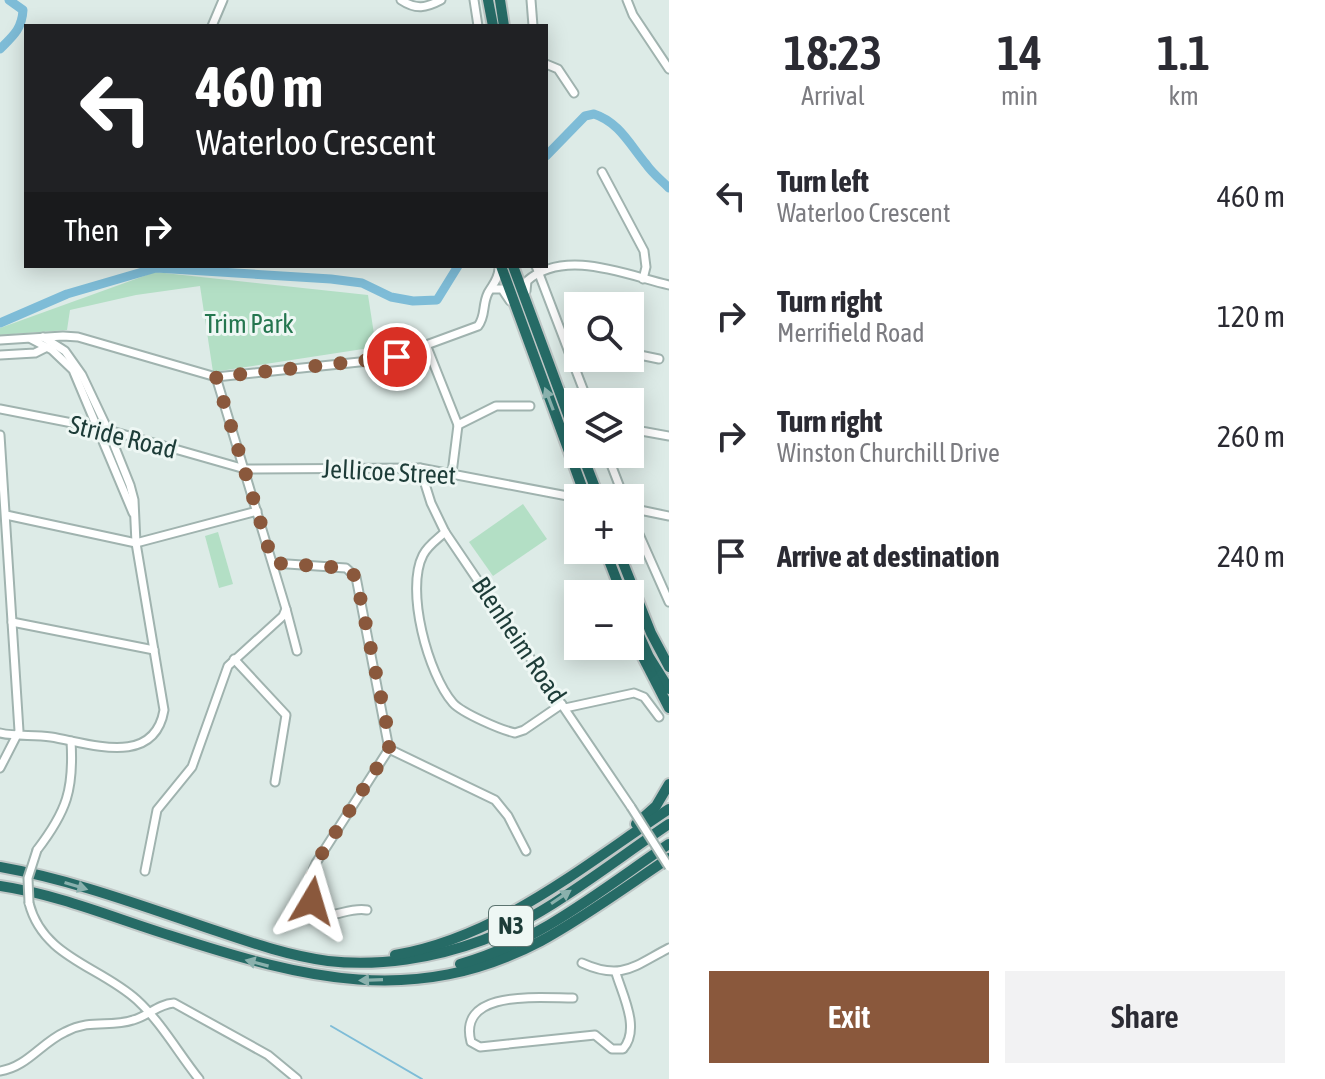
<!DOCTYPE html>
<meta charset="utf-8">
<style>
body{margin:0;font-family:"Asap Condensed",sans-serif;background:#f2f2f3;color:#2b2b33;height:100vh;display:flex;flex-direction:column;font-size:30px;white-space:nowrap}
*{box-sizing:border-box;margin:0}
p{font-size:26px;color:#7c7c81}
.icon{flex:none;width:44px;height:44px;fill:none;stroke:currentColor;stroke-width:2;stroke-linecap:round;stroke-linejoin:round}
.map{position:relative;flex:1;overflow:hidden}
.sheet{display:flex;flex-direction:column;background:#fff;width:656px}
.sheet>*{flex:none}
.banner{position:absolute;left:24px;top:24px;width:524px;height:244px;border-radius:0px;box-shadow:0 4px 20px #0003;background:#202124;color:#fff;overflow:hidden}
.fabs{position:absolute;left:564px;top:292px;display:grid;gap:16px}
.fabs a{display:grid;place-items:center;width:80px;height:80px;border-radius:0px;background:#fff;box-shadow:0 4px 20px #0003;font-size:40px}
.pin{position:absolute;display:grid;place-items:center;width:68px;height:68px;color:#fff;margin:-34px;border:4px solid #fff;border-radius:50%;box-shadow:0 2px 8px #0007}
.me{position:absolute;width:88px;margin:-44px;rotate:7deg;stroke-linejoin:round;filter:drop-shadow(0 0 6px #0008)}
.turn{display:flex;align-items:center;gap:28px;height:168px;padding:0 40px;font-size:36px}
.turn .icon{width:104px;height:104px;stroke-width:2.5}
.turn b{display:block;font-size:56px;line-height:68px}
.then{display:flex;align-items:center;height:76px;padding:0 40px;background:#0003;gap:16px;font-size:30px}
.eta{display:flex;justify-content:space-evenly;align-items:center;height:136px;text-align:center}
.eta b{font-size:48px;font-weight:600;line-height:56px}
.button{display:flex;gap:16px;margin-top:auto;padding:16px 40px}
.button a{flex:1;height:92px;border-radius:0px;background:#8a583c;color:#fff;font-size:32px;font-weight:600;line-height:92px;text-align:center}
.button a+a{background:#f2f2f3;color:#2b2b33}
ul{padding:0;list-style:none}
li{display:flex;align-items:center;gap:24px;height:120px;padding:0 40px}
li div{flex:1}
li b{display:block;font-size:30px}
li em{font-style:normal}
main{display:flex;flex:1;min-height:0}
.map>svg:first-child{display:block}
</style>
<main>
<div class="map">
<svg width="669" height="1079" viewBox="0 0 669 1079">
<rect width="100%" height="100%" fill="#ddebe7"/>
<!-- green -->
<g fill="#b3dfc5">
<path d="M155,272L368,295L376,347L213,372L200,286L136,295L70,310L67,330L0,335V328Z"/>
<path d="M523,504L547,539L493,576L469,542Z"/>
<path d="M218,532L233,584L219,588L205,536Z"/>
</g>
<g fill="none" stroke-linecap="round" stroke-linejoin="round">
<!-- stream -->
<path stroke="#7ebcd7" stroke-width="2" d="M331,1026L422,1079"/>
<!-- river -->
<g stroke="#7ebcd7" stroke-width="9">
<path d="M0,49C13,36 22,29 23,10L9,0"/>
<path d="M546,156L585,116L594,114C619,122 630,145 646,164C652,173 661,180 669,188"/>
<path d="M0,323L67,294L156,268L331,279L362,283L391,297L413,301L437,300L458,266"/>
</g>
<defs>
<g id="minor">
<path d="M401,0C416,10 426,8 441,0"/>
<path d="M474,0L478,26"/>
<path d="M531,0L533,26"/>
<path d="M627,0L633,15L669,69"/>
<path d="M212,26L223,0"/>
<path d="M546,64L558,69L574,93"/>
<path d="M602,172L644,251L646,267L643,279"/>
<path d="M536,266L588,402"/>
<path d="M492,289H502L510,301"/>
<path d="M526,291L527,281C565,248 626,275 669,285"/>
<path d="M31,339L52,350L73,370L133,513"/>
<path d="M0,340L63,336L78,337L216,377L388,359L478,326C486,316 482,305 488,293C493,284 498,280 499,269"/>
<path d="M427,347L458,425L452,473"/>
<path d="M630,353L659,359"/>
<path d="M0,355L35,353L47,347"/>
<path d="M0,409L108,430L245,469L420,468L578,498"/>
<path d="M458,425L496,406H530"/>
<path d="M630,429L669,436"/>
<path d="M0,435L19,731L0,768"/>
<path d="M607,454L624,498"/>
<path d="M420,468L431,503L445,532L631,807"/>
<path d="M630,508L669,516"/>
<path d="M630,514L669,602"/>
<path d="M6,515L136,543L257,511"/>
<path d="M445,532C438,539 428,545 423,555C405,590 428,674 453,703C462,713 501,730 515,733L524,730L562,704"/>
<path d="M273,563L346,568L356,577L389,749L316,863C311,874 310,882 311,894C316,933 343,905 367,910"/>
<path d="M286,609L297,651"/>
<path d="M12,622L154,650"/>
<path d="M234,659L286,715L275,782"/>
<path d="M565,708L634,693L644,697L659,717"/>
<path d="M0,733C17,737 34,734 51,737C89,743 154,768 164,710L136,543L134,500L130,485L108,430L82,375L65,351L43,337"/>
<path d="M389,749L495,800L508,816L526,851"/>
<path d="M37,850C67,811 74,789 71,741"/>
<path d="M145,871L157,810L192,767L228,666L283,616L286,609L216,377"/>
<path d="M29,903C43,958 100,966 137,1000C161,1022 179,1054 199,1079"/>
<path d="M582,963C622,981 634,966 669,948"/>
<path d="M573,998C540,998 457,989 471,1042L480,1047L595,1035L612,1049H623C641,1029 622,994 616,973"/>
<path d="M0,1071C27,1067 41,1043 65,1032C92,1018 109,1028 133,1020C148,1016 158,1004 174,1003L268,1055L297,1079"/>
</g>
<g id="highway">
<path d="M488,0L493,26"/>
<path d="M500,0L504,26"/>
<path d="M501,266L586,498"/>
<path d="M513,266L578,442"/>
<path d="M582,454L599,498"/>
<path d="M605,550L622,594"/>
<path d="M618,550L651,633L669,667"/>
<path d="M630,615L649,657L669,689"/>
<path d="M630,632L669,708"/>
<path d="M636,824L656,806L669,784"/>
<path d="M0,867C68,879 134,903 199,925C241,939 283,955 328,961C379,967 434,958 483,940C546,916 612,862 669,824"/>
<path d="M0,886C61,895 116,919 175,937C303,978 414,1008 541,941C585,917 627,886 669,858"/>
<path d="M395,955C499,937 583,866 669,809"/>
<path d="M460,964C537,943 604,888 669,844"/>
</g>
</defs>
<!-- minor casing -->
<use href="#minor" stroke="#a0b3af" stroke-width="11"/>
<!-- highway casing -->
<use href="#highway" stroke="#c0c8c7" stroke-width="14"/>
<!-- minor -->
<use href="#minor" stroke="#fff" stroke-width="7"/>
<!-- highway -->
<use href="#highway" stroke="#266b66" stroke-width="10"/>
<defs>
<g id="minor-bridge">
<path d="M631,807L669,867"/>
<path d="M29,903L28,878L37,850"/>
</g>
</defs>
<!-- minor-bridge casing -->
<use href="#minor-bridge" stroke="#a0b3af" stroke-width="11" stroke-linecap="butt"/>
<!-- minor-bridge -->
<use href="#minor-bridge" stroke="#fff" stroke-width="7"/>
</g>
<!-- one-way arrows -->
<defs><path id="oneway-solid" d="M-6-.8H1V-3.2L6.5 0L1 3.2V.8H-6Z" transform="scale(2)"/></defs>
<g fill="#8ab1ad">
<use href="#oneway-solid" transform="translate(549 399) rotate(-111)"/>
<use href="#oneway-solid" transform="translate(76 886) rotate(17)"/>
<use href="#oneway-solid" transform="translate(561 897) rotate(-34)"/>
<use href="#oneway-solid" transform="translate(257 963) rotate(-165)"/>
<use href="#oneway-solid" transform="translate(371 980) rotate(178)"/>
</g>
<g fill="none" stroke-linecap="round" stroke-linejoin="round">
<!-- route -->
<path stroke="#8a583c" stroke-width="14" stroke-dasharray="0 25.2" d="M312,901L310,885L316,863L389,749V736L356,577L346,568L273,563L216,377L397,357"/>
</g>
<g text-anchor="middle" stroke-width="6" stroke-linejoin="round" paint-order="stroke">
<!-- shield labels -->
<rect fill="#eef7f4" stroke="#5c7470" stroke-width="2" x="489" y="906" width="44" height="40" rx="6"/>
<g font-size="24" font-weight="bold" fill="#1d3c38">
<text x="511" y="934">N3</text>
</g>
<!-- park labels -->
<g font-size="26" fill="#24764f" stroke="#eef7f4">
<text x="249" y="333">Trim Park</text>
</g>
<!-- street labels -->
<g font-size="26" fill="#1d3c38" stroke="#eef7f4">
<text transform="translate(123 437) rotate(14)" y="9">Stride Road</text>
<text transform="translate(389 472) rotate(3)" y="9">Jellicoe Street</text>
<text transform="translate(519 640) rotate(56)" y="9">Blenheim Road</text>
</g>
</g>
</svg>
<div class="fabs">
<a><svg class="icon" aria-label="search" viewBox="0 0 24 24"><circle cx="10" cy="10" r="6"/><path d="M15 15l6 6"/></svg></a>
<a><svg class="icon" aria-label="layers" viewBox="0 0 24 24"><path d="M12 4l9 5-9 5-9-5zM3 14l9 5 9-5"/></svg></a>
<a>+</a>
<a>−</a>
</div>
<div class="pin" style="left:397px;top:357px;background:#d93025"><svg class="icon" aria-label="arrive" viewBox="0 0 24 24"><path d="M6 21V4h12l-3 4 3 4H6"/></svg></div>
<svg class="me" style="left:312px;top:901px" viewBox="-20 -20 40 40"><path d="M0-17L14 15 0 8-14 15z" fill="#8a583c" stroke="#fff" stroke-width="4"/></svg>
<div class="banner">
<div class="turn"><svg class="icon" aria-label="left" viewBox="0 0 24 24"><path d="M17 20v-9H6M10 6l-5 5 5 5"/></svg><div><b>460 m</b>Waterloo Crescent</div></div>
<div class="then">Then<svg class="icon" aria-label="right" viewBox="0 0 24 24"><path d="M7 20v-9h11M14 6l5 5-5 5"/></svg></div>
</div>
</div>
<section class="sheet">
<div class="eta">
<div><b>18:23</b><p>Arrival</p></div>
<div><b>14</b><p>min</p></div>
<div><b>1.1</b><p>km</p></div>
</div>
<ul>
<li><svg class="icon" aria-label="left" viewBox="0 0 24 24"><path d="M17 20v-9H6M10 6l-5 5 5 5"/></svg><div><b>Turn left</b><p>Waterloo Crescent</p></div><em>460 m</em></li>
<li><svg class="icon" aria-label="right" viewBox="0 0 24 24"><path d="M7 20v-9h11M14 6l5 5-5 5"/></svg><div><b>Turn right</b><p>Merrifield Road</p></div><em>120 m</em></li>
<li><svg class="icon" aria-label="right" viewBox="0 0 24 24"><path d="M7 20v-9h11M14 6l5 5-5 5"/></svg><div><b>Turn right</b><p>Winston Churchill Drive</p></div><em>260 m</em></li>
<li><svg class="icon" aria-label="arrive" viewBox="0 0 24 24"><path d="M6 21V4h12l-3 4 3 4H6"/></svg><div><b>Arrive at destination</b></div><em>240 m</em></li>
</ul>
<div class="button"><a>Exit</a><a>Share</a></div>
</section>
</main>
